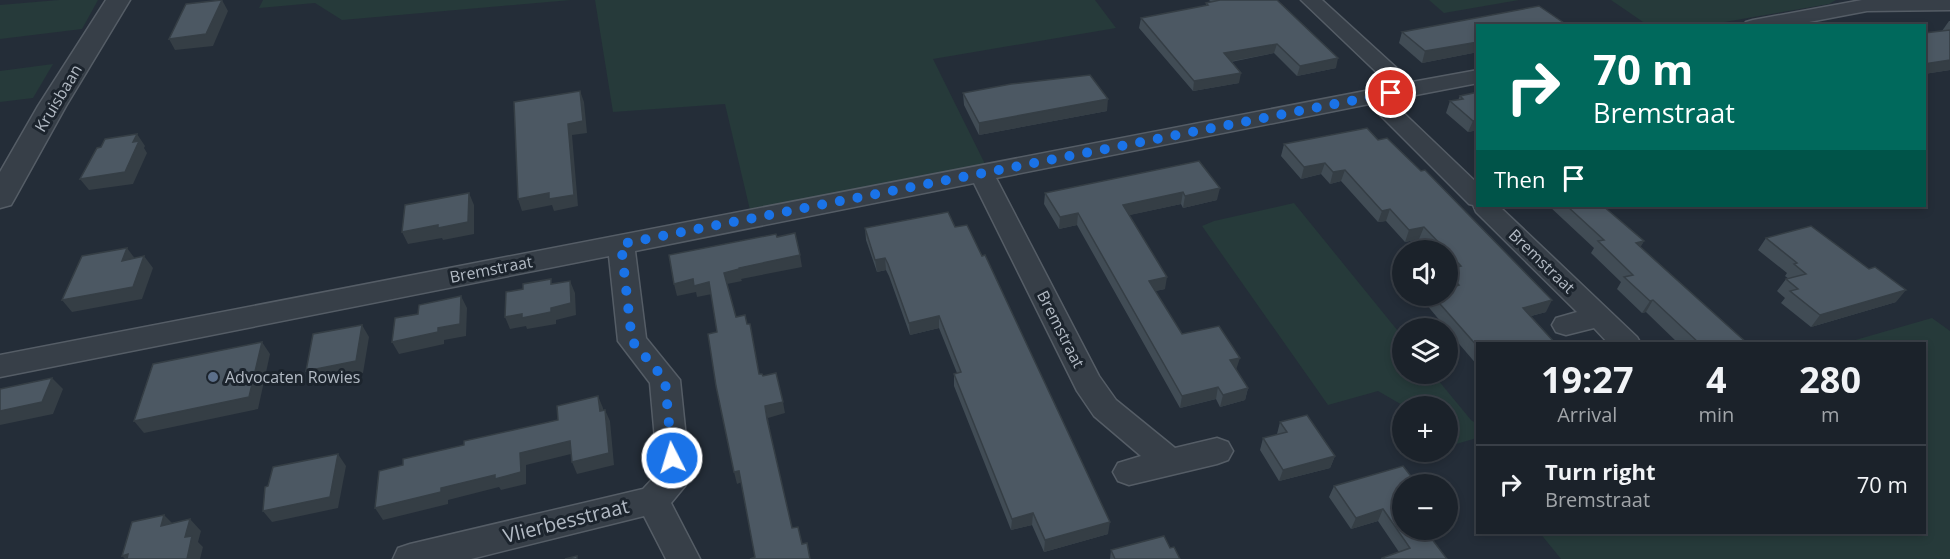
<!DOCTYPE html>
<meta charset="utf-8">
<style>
body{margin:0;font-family:"Open Sans",sans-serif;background:#282f36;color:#f1f3f6;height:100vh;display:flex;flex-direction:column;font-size:22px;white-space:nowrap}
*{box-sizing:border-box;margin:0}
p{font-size:20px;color:#a0a4a8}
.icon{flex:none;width:33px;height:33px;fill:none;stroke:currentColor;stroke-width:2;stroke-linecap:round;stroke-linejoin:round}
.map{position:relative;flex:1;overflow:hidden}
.panel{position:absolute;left:1476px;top:342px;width:450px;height:192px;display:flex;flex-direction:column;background:#1b222a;border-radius:0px;box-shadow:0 3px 9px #0003,0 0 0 2px #393f47}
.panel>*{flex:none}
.top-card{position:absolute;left:1476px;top:24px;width:450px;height:183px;border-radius:0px;box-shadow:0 3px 9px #0003,0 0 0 2px #393f47;background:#00695c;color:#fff;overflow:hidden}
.tools{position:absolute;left:1392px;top:240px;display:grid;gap:12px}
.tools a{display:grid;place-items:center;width:66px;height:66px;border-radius:50%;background:#1b222a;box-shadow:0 3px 9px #0003,0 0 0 2px #393f47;font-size:30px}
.pin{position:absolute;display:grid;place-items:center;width:51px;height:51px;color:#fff;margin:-26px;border:3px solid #fff;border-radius:50%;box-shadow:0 2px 6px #0007}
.me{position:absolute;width:66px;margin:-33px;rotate:355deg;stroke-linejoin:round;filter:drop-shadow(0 0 4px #0008)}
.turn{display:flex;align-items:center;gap:21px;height:126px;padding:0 18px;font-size:27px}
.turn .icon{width:78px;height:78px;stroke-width:2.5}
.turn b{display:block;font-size:42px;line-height:51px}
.then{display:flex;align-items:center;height:57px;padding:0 18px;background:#0003;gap:12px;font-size:22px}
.eta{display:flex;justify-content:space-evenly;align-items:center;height:102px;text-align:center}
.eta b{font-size:36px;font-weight:700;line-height:42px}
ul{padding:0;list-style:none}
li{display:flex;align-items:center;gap:18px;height:78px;padding:0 18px;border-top:2px solid #393f47}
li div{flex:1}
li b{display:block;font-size:22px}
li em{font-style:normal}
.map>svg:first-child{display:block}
</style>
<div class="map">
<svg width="1950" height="559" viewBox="0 0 1950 559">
<rect width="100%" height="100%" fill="#242d38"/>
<!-- green -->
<g fill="#263a3a">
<path d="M59,0H98L82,29L0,39V5Z"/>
<path d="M263,0H571L342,20L315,3L259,8Z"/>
<path d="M595,0H1095L1116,28L933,59L986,166L750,210L725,104L613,112Z"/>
<path d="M1429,0H1519L1444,13Z"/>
<path d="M1611,0H1836L1829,4L1707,25L1649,26Z"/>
<path d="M53,64L33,98L0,102V71Z"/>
<path d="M1294,203L1402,336V374H1433L1471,420L1477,424V438L1449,446L1448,406H1404L1378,391L1328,405L1202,226L1214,221Z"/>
<path d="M1932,318L1950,331V559H1561L1540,533L1924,532V344L1845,343Z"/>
</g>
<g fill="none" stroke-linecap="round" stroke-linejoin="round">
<defs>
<g id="minor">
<path d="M1301,0H1322L1412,82L1478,70V83L1390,100L1478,184V206H1499L1637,337L1641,344H1609L1594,328L1566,335L1556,332L1552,325L1556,318L1577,312L1476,212L1473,205L1469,204L1369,104L996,178L1099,376L1116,400L1175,448L1217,438L1228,442L1233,451L1228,460L1217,464L1129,485L1118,481L1113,472L1118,463L1141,456L1094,416L1077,391L974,183L635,251L646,338L680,380L690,477L685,486L671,503L700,559H666L644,516L471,559H393L398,548L410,544L643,489L658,473L650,383L618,341L609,256L0,377V355L1391,86Z"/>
<path d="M1862,0H1950V10L1867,11L1788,26H1743L1746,22L1753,20Z"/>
</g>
<path id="tertiary" d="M106,0H130L66,106L15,198L11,205L0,208V172L38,106Z"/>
</defs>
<!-- minor casing -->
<use href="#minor" stroke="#555d66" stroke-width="3"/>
<!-- tertiary casing -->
<use href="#tertiary" stroke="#555d66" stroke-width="3"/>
<!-- minor -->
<use href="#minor" fill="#373f48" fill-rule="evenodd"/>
<!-- tertiary -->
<use href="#tertiary" fill="#373f48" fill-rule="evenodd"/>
</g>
<!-- wall -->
<g fill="#414c55">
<path d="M1209,0H1277L1336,68L1297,76L1274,53L1231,62L1239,83L1193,91L1139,28L1141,18L1206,6V3L1211,2Z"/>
<path d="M1949,21H1950V70L1924,74L1942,31Z"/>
<path d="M1478,26V52L1422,63L1399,43L1402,32Z"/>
<path d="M1478,92V130L1468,132L1446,113L1450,101L1458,100L1460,96Z"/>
<path d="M963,93L1107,111L979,135L964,105Z"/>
<path d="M1367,128L1546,312L1531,316L1478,344V366L1448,331V328H1446L1426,304L1429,296H1448V250H1430L1419,239L1405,242L1386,221L1378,222L1341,181L1330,184L1321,174L1301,179L1281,156L1284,144Z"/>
<path d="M1199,161L1217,200L1183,208L1181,204L1129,215L1165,289L1155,291L1182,334L1236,370L1248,388L1245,400L1220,407L1216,399L1180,408L1077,225L1059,229L1044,204L1045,193Z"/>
<path d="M1538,206H1603L1644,241L1640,247L1748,344H1679L1646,312L1642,313L1617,289L1621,282L1591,253L1594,248L1549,206L1541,208Z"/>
<path d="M948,212L1108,534L1044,552L1032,525L1011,530L954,386V374L957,373L939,328L910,335L889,276L886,270L877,272L866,240L865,228Z"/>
<path d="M1766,238L1896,302L1811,327L1781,303L1785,298L1777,291L1786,279H1789L1785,276L1787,273L1758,250Z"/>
<path d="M1280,422L1335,456L1330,468L1279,481L1260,450L1263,438L1277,435V434Z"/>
<path d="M1403,466L1402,530L1447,559H1381L1382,558L1399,552L1378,521L1351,529L1329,497L1334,486Z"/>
<path d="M1170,548L1180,559H1110L1111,550Z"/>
</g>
<!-- shaded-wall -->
<g fill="#353e45">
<path d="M222,0L228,11L213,46L175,50L169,39Z"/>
<path d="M1478,42V52L1422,63L1425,51Z"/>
<path d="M1277,44L1274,53L1222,63L1224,53Z"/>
<path d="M1338,58L1336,68L1297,76L1300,66Z"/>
<path d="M1950,60V70L1924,74V64Z"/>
<path d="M1241,73L1239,83L1193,91L1194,81Z"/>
<path d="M580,91L584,102L587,133L572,135L578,206L554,211L552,205L522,211L518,199Z"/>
<path d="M1108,99L1107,111L979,135V123Z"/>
<path d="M1478,120V130L1468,132L1473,121Z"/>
<path d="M137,134L145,146L144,148L147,153L133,184L89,190L80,179L133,142Z"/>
<path d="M1325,163L1321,174L1301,179L1304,167Z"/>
<path d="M1345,170L1341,181L1330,184L1333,172Z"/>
<path d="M1220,188L1217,200L1183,208L1185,196Z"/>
<path d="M1183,192L1181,204L1121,217L1123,205Z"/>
<path d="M469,193L474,205V234L443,240L442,238L408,244L402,232Z"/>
<path d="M1390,209L1386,221L1378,222L1382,211Z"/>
<path d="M1078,213L1077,225L1059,229L1060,217Z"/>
<path d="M1424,227L1419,239L1405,242L1409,230Z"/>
<path d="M1644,241L1637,253L1636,243Z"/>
<path d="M127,248L136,260L122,261Z"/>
<path d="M800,255L802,267L741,279L742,281L727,284L724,273L739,268Z"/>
<path d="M144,256L153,268L142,299L72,312L62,300Z"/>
<path d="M885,258L886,270L877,272L875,260Z"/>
<path d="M1167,277L1165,289L1147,293L1149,281Z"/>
<path d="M693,279L709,282L712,294L697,297L696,292L677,296L674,284Z"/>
<path d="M570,281L575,293L576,315L556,320V324L527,329L526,326L510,329L505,317L551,308Z"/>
<path d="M1906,290L1896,302L1811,327L1820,315Z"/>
<path d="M461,296L467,308L466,336L444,340V344L399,354L392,342L438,328Z"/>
<path d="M1552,300L1546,312L1516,320L1523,308Z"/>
<path d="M1653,300L1646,312L1642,313L1650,301Z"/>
<path d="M939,316V328L910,335L909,323Z"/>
<path d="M362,325L369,337L363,373L314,383L306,371Z"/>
<path d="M262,342L270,354L258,409L144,433L134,421Z"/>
<path d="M1240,358L1236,370L1230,360Z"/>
<path d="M52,378L63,389L53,414L0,425V411Z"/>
<path d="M1218,387L1216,399L1180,408L1182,396Z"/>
<path d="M1248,388L1245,400L1220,407L1223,395Z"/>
<path d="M598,396L603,408L604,423L600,411Z"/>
<path d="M783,402L785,413L768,418L770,431L765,406Z"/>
<path d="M605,410L610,421L614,465L577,474L572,462Z"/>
<path d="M570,441L575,453L526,465V484L501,490L499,487L448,500V504L383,520L375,508L441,488L520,453Z"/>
<path d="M338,454L346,466L338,508L272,522L263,511Z"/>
<path d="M1335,456L1330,468L1279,481L1283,470Z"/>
<path d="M739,471L742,482L737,484L734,472Z"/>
<path d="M1383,509L1378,521L1351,529L1356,518Z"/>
<path d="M1033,513L1032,525L1011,530L1012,519Z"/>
<path d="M164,515L175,526H161Z"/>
<path d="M190,519L201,531L198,542L203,547L200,559H187L185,537Z"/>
<path d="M1110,522L1108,534L1044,552L1045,540Z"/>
<path d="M128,554L133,559H125L122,556Z"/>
</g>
<!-- building -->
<g fill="#4c5863" stroke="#353e45" stroke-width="1.5">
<path d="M222,0L206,34L169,39L186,4Z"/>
<path d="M1220,0H1277L1338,58L1300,66L1277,44L1224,53L1241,73L1194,81L1141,18L1208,5L1206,3Z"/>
<path d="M1539,6L1567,25L1478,26V42L1425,51L1402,32Z"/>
<path d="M1950,30V60L1924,64V33Z"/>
<path d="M1090,75L1108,99L979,123L963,93L1011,84Z"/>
<path d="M580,91L583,121L568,124L574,195L549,199V193L518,199L514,102Z"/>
<path d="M1478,92V120L1473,121L1450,101L1463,99L1460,96Z"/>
<path d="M1367,128L1378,140L1387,138L1421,171L1425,170L1552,300L1523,308L1556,344H1478V347L1433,296H1448V288L1459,285L1448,272V269L1461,266L1448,252V250H1446L1424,227L1409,230L1390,209L1382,211L1345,170L1333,172L1325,163L1304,167L1284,144Z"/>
<path d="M137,134L133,142L139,141L125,172L80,179L97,148L101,147L105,139Z"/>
<path d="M1199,161L1220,188L1185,196L1183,192L1123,205L1167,277L1149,281L1182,334L1219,326L1240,358L1230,360L1248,388L1223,395L1218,387L1182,396L1078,213L1060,217L1045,193Z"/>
<path d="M469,193L468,222L438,228V225L402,232L405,205Z"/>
<path d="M1567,206H1603L1644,241L1636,243L1748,344H1707L1704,341L1699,343L1653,300L1650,301L1624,277L1633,275L1598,241L1604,240Z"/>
<path d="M948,212L955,227L967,225L982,256L985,255L1110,522L1045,540L1033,513L1012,519L954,374L961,372L939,316L909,323L888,264L885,258L875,260L865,228Z"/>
<path d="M1811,226L1869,269L1875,267L1906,290L1820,315L1790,291L1798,289L1786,279L1806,274L1794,264L1797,263L1766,238Z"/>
<path d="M795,233L800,255L739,268V269L724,273L736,317L745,315L747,324H750L759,374H762L763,376L776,373L783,402L765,406L767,419L792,528L798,527L802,544L807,543L810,559H750L755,557L739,471L734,472L716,386L708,334L717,332L709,282L694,286L693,279L674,284L669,255L776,234L777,237Z"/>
<path d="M127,248L122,261L144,256L133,287L62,300L82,256Z"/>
<path d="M551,279V284L570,281L571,303L551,308V312L522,318V314L505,317L506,292L523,289V284Z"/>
<path d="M461,296L460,324L438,328V332L392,342L395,318L418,314L419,305Z"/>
<path d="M362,325L356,361L306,371L313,334Z"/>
<path d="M262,342L249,397L134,421L153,364Z"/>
<path d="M52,378L42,402L0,411V389Z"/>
<path d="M598,396L600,411L605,410L609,453L572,462L570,441L520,453L521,472L495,479V475L441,488V492L375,508L379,471L403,465V459L464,445V441L558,420L557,406Z"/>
<path d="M1307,415L1335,456L1283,470L1263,438L1287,432L1280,422Z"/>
<path d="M338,454L330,497L263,511L265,487L268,486L273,467Z"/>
<path d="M1403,466L1417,484H1402V530H1425L1447,559H1382V558L1410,548L1383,509L1356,518L1334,486Z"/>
<path d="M164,515L161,526L190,519L185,537L192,536L187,559H127L128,554L122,556L132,522Z"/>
<path d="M1164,536L1170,548L1174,547L1180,559H1115L1111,550Z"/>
<path d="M577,556V559H565Z"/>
</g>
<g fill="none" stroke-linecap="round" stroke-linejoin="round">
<!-- route -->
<path stroke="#1a73e8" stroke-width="10" stroke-dasharray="0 18" d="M672,458L665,380L632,341L621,244L1391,93"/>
</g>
<!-- markers -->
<circle fill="#5c6f8a" stroke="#1c242d" stroke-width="2" cx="213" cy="377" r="6"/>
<g text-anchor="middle" stroke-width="6" stroke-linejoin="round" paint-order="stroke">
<!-- street labels -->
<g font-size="16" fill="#b2bac4" stroke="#1c242d">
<text transform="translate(58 98) rotate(-59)" y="6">Kruisbaan</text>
<text transform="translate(1542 261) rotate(44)" y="6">Bremstraat</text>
<text transform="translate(491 269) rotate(-11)" y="6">Bremstraat</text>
<text transform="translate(1061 329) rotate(63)" y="6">Bremstraat</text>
</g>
<!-- poi labels -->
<g font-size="16" fill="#b2bac4" stroke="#1c242d" text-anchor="start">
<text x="225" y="383">Advocaten Rowies</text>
</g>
<!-- near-street labels -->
<g font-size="20" fill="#b2bac4" stroke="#1c242d">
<text transform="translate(566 521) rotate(-14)" y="7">Vlierbesstraat</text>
</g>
</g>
</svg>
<div class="tools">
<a><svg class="icon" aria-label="sound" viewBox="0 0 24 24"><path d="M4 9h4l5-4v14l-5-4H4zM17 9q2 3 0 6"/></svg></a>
<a><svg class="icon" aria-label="layers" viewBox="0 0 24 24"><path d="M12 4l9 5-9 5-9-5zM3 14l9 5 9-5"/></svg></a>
<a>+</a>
<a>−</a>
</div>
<div class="pin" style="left:1391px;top:93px;background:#d93025"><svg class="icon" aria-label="arrive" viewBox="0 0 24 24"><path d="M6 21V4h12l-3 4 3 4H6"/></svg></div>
<svg class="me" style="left:672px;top:458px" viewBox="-20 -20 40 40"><circle r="17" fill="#1a73e8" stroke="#fff" stroke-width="3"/><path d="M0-11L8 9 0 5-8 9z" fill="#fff"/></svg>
<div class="top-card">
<div class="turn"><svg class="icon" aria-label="right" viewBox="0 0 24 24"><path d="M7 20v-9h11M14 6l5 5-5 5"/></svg><div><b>70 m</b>Bremstraat</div></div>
<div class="then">Then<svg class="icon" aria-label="arrive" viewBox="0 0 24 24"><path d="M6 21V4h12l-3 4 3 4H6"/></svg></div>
</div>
<section class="panel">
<div class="eta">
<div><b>19:27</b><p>Arrival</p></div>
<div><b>4</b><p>min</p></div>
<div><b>280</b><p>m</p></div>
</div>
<ul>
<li><svg class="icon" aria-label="right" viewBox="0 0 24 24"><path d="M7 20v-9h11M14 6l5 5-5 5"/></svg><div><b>Turn right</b><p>Bremstraat</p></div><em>70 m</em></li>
</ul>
</section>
</div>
